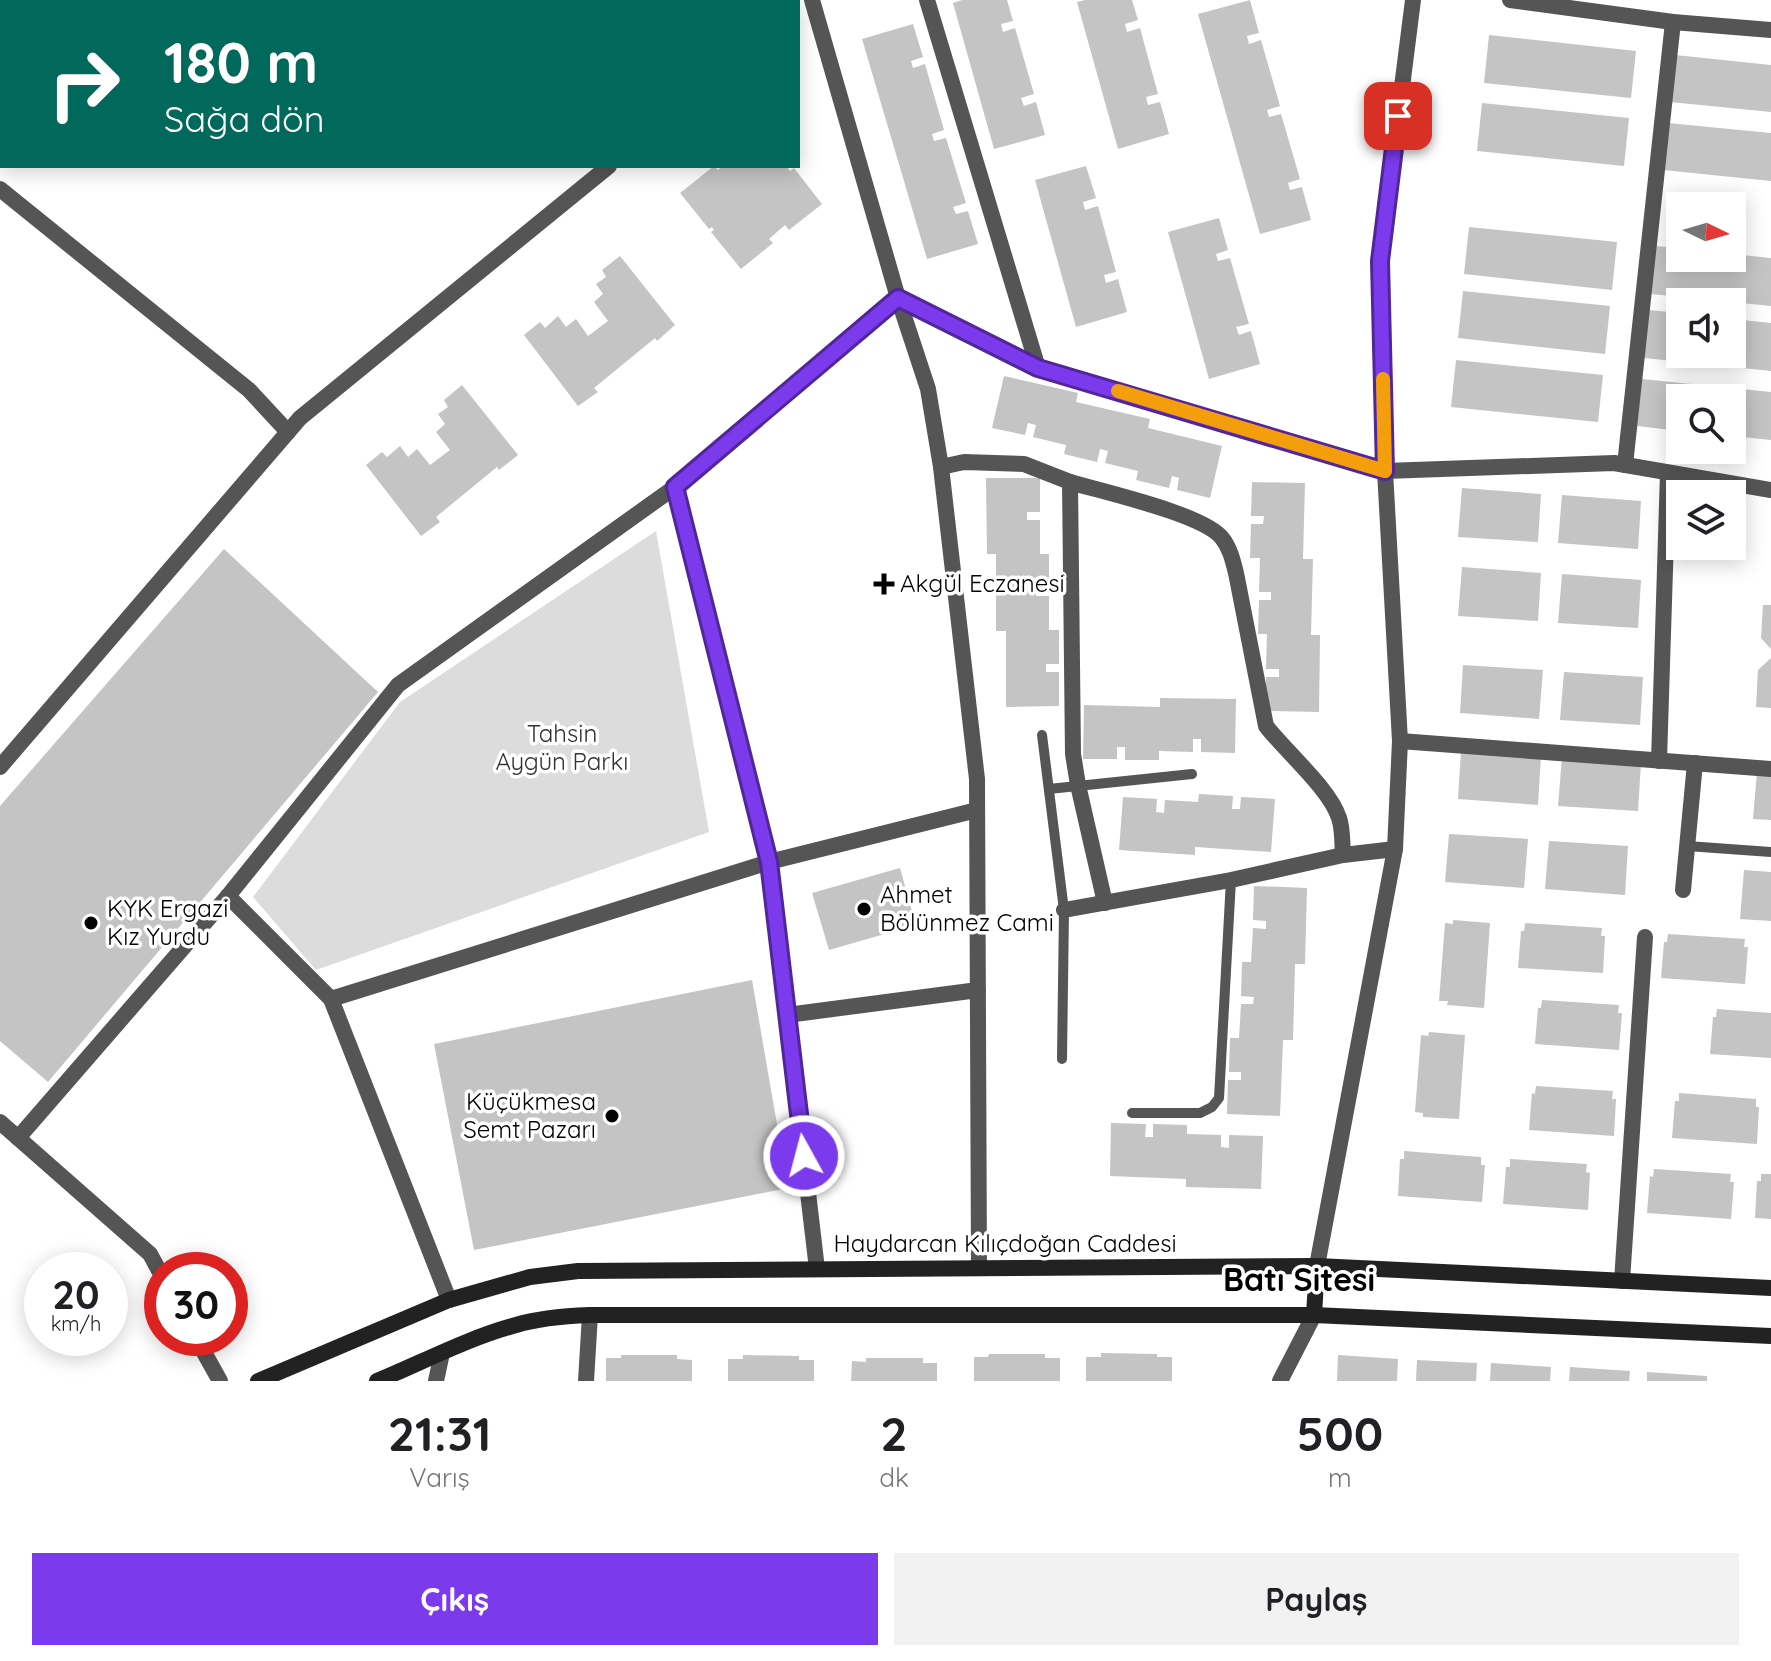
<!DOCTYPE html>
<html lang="tr">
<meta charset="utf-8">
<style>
body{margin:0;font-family:Quicksand,sans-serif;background:#f2f2f2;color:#202124;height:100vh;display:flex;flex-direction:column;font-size:30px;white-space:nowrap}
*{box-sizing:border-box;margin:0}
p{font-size:26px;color:#757577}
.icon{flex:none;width:44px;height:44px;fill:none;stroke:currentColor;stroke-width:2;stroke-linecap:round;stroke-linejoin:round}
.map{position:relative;height:1381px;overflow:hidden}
.panel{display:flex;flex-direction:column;background:#fff;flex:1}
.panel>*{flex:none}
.guide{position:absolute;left:0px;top:0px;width:800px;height:168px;box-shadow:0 4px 20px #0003;background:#00695c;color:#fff;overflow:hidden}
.needle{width:52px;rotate:95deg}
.tools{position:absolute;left:1666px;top:192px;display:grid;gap:16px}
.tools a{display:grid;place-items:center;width:80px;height:80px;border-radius:0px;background:#fff;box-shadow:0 4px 20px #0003;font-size:40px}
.speed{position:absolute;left:24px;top:1252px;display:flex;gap:16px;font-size:40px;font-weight:700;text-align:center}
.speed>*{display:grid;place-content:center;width:104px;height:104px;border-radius:50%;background:#fff;box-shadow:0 4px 20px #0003;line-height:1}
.speed small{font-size:20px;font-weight:400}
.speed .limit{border:12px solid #d22;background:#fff;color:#111}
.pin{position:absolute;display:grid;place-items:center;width:68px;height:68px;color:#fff;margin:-34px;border-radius:16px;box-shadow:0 4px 12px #0006}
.me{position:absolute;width:88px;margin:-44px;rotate:353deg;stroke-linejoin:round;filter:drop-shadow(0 0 6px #0008)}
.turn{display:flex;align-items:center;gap:28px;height:168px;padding:0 32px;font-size:36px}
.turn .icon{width:104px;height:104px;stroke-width:2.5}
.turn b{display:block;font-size:56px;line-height:68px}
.eta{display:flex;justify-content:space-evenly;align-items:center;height:136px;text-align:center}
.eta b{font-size:48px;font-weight:800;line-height:56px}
.action{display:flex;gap:16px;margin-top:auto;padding:16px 32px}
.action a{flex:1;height:92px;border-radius:0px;background:#7c3aed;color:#fff;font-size:32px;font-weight:800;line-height:92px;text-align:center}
.action a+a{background:#f2f2f2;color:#202124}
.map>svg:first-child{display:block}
</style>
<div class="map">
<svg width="1771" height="1381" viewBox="0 0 1771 1381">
<rect width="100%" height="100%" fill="#fff"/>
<!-- green -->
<path fill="#dcdcdc" d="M656,531L709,832L316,970L253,897L400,702Z"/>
<!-- building -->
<g fill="#c4c4c4">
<path d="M962,0H1007L1013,21L1001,24L1003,32L1015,28L1034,94L1021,98L1024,106L1036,102L1045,135L994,149L953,3Z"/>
<path d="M1085,0H1132L1138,20L1125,24L1127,32L1140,28L1158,94L1146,97L1148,105L1160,102L1169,134L1118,149L1077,2Z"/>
<path d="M1250,0L1259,33L1247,36L1249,44L1261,40L1280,106L1267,110L1269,117L1281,114L1300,179L1288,183L1290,190L1302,187L1311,220L1260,234L1198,14Z"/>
<path d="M913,24L923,57L911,61L913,68L925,64L944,130L932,134L934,141L946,138L966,203L953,207L956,214L968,211L978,244L927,259L862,39Z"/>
<path d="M1489,35L1636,51L1631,98L1484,83Z"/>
<path d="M1675,55L1771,65V112L1670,102Z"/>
<path d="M1482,103L1629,118L1624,166L1477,151Z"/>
<path d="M1668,123L1771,133V181L1663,170Z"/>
<path d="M714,166L718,170L723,166H786L790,171L794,168L822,204L789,230L785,225L769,239L773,243L741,269L711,232L714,230L712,227L709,229L680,193Z"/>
<path d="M1086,166L1096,198L1083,202L1085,210L1098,206L1116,272L1104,275L1106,283L1118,279L1127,312L1076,327L1035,180Z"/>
<path d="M1219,218L1228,250L1216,254L1218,261L1230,258L1249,324L1236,327L1239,335L1251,331L1260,364L1209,379L1168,232Z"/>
<path d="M1469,227L1617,242L1612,290L1464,274Z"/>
<path d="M1655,246L1680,248V258H1732V254L1771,258V306L1651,294Z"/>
<path d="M620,256L675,325L657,341L655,338L594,388L598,392L578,406L524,335L540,322L545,328L558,316L566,327L576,319L588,336L608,321L594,302L603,294L596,284L606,277L602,270Z"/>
<path d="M1463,291L1610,306L1605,354L1458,338Z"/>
<path d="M1649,310L1680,313V354H1732V319L1771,323V371L1644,358Z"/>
<path d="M1456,360L1603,375L1598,422L1451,407Z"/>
<path d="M1004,376L1078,393L1076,402L1150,419L1148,428L1222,446L1210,498L1177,490L1179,478L1172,476L1169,488L1136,480L1138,471L1105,463L1108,451L1100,449L1097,462L1064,454L1066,445L1033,437L1036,425L1028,423L1025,435L992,428Z"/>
<path d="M1642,379L1771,392V440L1732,436V398H1680V431L1637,426Z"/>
<path d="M462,385L518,455L499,470L497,467L436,517L440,522L421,536L366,465L382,452L387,457L400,446L408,457L417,449L430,465L450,450L436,432L445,424L438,414L448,407L444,400Z"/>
<path d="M986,478H1040V512H1027V520H1040V554H1049V588H1037L1036,596H1049V630H1059V664H1046V672H1059V706L1006,707V631H996V554H987Z"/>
<path d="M1252,482L1305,483L1303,559H1313L1311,635H1320L1319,712L1266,711V677H1279V669H1266L1267,634H1258L1259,600H1271V592H1259L1260,558H1250L1251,524H1263L1264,516H1251Z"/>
<path d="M1462,488L1541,494L1538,542L1458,537Z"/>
<path d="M1562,495L1641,501L1638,549L1558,543Z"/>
<path d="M224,549L378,692L48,1082L0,1041V806Z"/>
<path d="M1462,567L1541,573L1538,621L1458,616Z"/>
<path d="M1562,574L1641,580L1638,628L1558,623Z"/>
<path d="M1763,605H1771V649L1761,638Z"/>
<path d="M1771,658V708L1756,707L1758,670Z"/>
<path d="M1463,665L1543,670L1539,719L1460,713Z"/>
<path d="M1564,672L1643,677L1640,725L1560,720Z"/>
<path d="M1160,698L1236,699L1235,753L1201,752V739H1193V752L1159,751V760H1125V747H1117V759H1083L1084,705L1160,707Z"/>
<path d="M1461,751L1541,756L1538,805L1458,799Z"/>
<path d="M1562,757L1641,763L1638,811L1558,806Z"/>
<path d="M1757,771L1771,772V820L1753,819Z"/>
<path d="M1199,794L1233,796L1232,809H1240L1241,797L1275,799L1271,852L1195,847V855L1119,850L1123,797L1157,799L1156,812L1164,813L1165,800L1198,802Z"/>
<path d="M1449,834L1528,839L1524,888L1445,882Z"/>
<path d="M1549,841L1628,846L1625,895L1545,889Z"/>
<path d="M900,868L916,925L829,950L812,893Z"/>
<path d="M1744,870L1771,872V921L1740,919Z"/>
<path d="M1254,886L1307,888L1305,964H1295L1293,1040H1283L1280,1116L1227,1114L1228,1080H1241V1072H1229L1230,1038H1239L1241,1004H1253L1254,997L1241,996L1242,962H1251L1253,928L1266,929V921L1253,920Z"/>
<path d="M1453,920L1490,923L1484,1008L1447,1005L1448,1001H1439L1445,923L1453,924Z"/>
<path d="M1525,923L1602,928L1601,936H1605L1603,973L1518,968L1521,931H1524Z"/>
<path d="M1668,934L1745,939L1744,947H1748L1745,984L1661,978L1664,942H1667Z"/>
<path d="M752,980L788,1188L474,1250L434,1044Z"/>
<path d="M1542,1000L1619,1005L1618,1013H1622L1619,1050L1535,1044L1538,1008H1541Z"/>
<path d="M1717,1009L1771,1013V1058L1710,1054L1713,1017H1716Z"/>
<path d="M1429,1032L1465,1035L1459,1119L1423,1117V1113L1415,1112L1421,1035L1428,1036Z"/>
<path d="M1536,1086L1613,1091L1612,1099H1616L1614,1136L1529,1130L1532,1093L1535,1094Z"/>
<path d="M1679,1093L1756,1099V1107H1759L1757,1144L1672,1138L1675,1101H1679Z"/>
<path d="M1111,1123L1146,1124L1145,1137H1153V1124L1187,1125V1134L1221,1135V1147L1229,1148V1135L1263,1136L1261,1189L1186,1187V1179L1110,1176Z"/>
<path d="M1404,1151L1481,1157V1165H1485L1482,1202L1398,1196L1400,1159H1404Z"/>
<path d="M1510,1159L1587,1164L1586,1172L1590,1173L1588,1210L1503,1204L1506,1167H1510Z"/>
<path d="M1654,1169L1731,1174L1730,1182H1734L1731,1219L1647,1213L1650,1176L1653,1177Z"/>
<path d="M1761,1174H1771V1219L1755,1218L1757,1181H1761Z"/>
<path d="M1101,1353L1157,1354V1357H1172V1381H1086V1357H1101Z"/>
<path d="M989,1354H1045V1358H1060V1381H974V1357H988Z"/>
<path d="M621,1355H677V1359L692,1360V1381H606V1358H621Z"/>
<path d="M743,1355L799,1356V1360H814V1381H728V1359H743Z"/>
<path d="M1338,1355L1398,1359L1397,1381H1337Z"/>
<path d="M866,1358H923V1363H937V1381H851L852,1361L866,1362Z"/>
<path d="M1417,1360L1477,1363L1476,1381H1416Z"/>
<path d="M1491,1363L1551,1367L1550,1381H1490Z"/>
<path d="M1570,1367L1630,1371L1629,1381H1569Z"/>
<path d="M1647,1372L1707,1376V1381H1647Z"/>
</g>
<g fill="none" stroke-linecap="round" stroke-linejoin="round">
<defs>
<g id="primary">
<path d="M56,2L58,0"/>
<path d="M0,91L2,88"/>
</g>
</defs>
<!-- primary casing -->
<use href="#primary" stroke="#dbdbdb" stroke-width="23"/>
<!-- service -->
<g stroke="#555" stroke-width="10">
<path d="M1042,735L1064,910L1062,1059"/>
<path d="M1049,789L1192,774"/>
<path d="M1687,846L1771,852"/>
<path d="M1132,1113H1200L1212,1107L1219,1098L1231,880"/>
</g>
<!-- minor -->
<g stroke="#555" stroke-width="16">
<path d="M812,0L898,298L928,389L941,467L977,779L979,1268"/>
<path d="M927,0L1038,368"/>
<path d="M1510,0L1673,22L1771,30"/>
<path d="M0,189L249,390L288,432"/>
<path d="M1625,465L1673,22"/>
<path d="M941,467L964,462L1024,464L1070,482L1073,754L1078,785L1105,903"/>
<path d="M1070,482C1103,492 1203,514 1222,538C1230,548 1233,561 1236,573L1266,726C1286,752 1330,789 1339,818C1343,829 1342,844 1343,855"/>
<path d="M675,487L769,862L817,1269"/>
<path d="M1400,741L1771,769"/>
<path d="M1659,761L1668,473"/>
<path d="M0,767L300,418L609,166"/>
<path d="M1683,890L1695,763"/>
<path d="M228,896L331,999L449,1300"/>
<path d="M1064,910L1231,880L1343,855L1395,849"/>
<path d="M331,999L769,862L977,810"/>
<path d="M787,1015L978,990"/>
<path d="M0,1122L150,1254L162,1276"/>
<path d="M18,1138L228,896L398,685L675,487L898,298L1038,368L1385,471L1614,463L1771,490"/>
<path d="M1317,1266L1395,849L1400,741L1385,471L1380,261L1413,0"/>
<path d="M1622,1281L1645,937"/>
<path d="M196,1338L220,1381"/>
<path d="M436,1381L442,1353"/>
<path d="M586,1381L590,1315"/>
<path d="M1280,1381L1314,1315"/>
</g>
<!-- secondary -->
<g stroke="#222" stroke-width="16">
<path d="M1314,1315L1317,1266"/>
<path d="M258,1381L449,1300L530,1277L578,1271L1317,1266L1771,1288"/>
<path d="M377,1381C423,1362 468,1338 516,1325C539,1318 565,1316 590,1315H1314L1771,1336"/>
</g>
<!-- primary -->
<use href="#primary" stroke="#000" stroke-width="20"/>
</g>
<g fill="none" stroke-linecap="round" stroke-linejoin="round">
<defs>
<path id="route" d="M804,1156L769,862L675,487L898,298L1038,368L1385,471L1380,261L1398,116"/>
</defs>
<!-- route casing -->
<use href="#route" stroke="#51269a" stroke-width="20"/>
<!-- route -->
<use href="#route" stroke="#7c3aed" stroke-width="14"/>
<!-- slow -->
<path stroke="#f59e0b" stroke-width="14" d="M1118,391L1385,471L1383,379"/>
</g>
<!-- markers -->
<g fill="#000" stroke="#fff" stroke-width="3">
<path d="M880 572h8v8h8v8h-8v8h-8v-8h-8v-8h8z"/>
<circle cx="864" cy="909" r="8"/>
<circle cx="91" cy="923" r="8"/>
<circle cx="612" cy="1116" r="8"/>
</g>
<g text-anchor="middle" stroke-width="7" stroke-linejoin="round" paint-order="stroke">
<!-- poi labels -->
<g font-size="24" fill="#000" stroke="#fff" text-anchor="start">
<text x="900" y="592">Akgül Eczanesi</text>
<text x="880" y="903">Ahmet<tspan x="880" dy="28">Bölünmez Cami</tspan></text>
<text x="107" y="917">KYK Ergazi<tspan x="107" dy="28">Kız Yurdu</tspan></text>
<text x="596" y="1110" text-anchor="end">Küçükmesa<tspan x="596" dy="28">Semt Pazarı</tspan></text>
</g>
<!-- park labels -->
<g font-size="24" fill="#333" stroke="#fff">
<text x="562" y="742">Tahsin<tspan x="562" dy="28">Aygün Parkı</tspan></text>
</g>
<!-- street labels -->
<g font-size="24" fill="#000" stroke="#fff">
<text x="1005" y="1252">Haydarcan Kılıçdoğan Caddesi</text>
</g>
<!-- district labels -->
<g font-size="32" font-weight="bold" fill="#000" stroke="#fff">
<text x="1299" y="1291">Batı Sitesi</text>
</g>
</g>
</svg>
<div class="tools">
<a><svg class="needle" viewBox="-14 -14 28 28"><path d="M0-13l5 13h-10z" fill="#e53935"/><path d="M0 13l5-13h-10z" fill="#757577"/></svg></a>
<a><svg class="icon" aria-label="sound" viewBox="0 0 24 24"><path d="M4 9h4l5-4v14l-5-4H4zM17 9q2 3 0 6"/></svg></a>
<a><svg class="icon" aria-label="search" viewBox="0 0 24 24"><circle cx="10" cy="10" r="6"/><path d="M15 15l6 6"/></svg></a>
<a><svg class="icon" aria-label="layers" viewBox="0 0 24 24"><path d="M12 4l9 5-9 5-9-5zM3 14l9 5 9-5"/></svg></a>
</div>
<div class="speed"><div>20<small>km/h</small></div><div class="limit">30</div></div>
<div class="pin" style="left:1398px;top:116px;background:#d93025"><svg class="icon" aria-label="arrive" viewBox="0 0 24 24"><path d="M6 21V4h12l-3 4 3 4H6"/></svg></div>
<svg class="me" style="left:804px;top:1156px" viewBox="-20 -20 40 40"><circle r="17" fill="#7c3aed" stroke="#fff" stroke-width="3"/><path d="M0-11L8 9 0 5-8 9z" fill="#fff"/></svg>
<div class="guide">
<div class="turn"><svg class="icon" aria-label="right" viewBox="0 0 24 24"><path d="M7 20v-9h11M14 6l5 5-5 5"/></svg><div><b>180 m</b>Sağa dön</div></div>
</div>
</div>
<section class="panel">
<div class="eta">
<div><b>21:31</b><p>Varış</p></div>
<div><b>2</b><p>dk</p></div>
<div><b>500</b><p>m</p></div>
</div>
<div class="action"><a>Çıkış</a><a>Paylaş</a></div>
</section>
